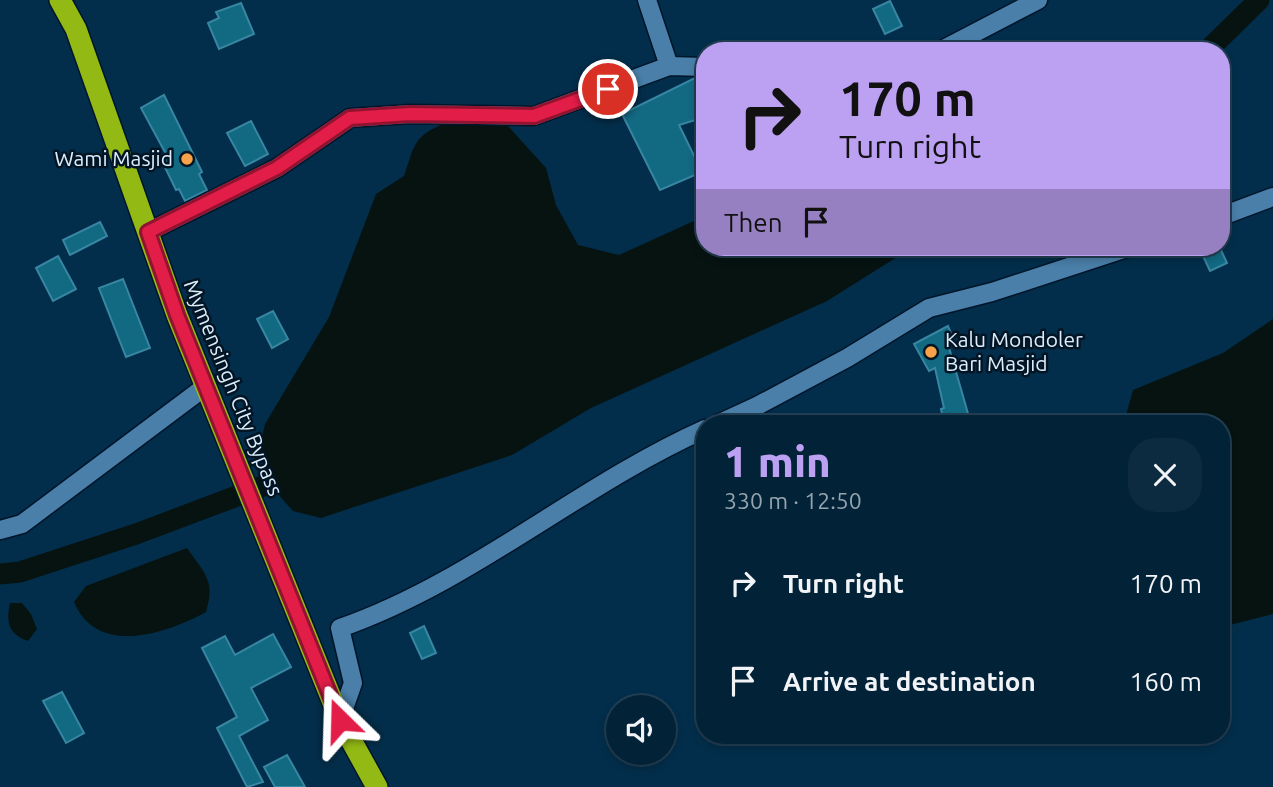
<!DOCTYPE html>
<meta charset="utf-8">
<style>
body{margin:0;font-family:Ubuntu,sans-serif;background:#0c2a40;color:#f1f3f6;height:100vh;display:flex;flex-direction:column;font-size:26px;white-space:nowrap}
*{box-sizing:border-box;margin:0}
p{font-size:23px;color:#96a4ae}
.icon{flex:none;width:38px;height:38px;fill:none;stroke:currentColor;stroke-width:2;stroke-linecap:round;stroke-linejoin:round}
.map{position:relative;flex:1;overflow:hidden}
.side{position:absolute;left:696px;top:415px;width:534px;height:329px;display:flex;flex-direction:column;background:#022238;border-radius:28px;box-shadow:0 4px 10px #0003,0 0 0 2px #233f53}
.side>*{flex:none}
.guide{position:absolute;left:696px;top:42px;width:534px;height:214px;border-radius:28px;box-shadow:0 4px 10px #0003,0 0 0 2px #233f53;background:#bca0f2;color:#111;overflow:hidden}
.fabs{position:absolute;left:606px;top:695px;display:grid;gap:14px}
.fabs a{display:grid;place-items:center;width:70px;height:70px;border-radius:50%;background:#022238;box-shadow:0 4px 10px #0003,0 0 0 2px #233f53;font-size:35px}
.pin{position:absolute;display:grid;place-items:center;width:60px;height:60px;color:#fff;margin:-30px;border:4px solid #fff;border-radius:50%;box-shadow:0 2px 7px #0007}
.me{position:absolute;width:77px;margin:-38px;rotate:338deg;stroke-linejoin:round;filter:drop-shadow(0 0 5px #0008)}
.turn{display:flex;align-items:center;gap:24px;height:147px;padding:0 28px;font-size:32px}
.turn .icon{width:91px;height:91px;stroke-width:2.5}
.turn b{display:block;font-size:49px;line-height:60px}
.then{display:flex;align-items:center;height:66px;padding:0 28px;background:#0003;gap:14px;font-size:26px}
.round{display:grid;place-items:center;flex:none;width:74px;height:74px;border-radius:28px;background:#0c2a40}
.summary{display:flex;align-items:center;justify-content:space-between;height:119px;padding:0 28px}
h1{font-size:42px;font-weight:800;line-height:52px;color:#bca0f2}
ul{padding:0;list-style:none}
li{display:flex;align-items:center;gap:21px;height:98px;padding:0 28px}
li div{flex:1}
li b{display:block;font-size:26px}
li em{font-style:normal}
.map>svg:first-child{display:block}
</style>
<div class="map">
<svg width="1273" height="787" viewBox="0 0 1273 787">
<rect width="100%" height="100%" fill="#032e4b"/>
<!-- water -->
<g fill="#061311">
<path d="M1062,42L1069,51H984L987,49Z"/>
<path d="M445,123L508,126L546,168L556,205L578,245L619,255L705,216V247H913L827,301L591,408L512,455L321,518L293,511L277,493L260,448L265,424L329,317L376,194L404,176C415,144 413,137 445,123Z"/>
<path d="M1273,319V614L1222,627V424H1126L1125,419L1133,390L1223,353Z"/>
<path d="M187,548C204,573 216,580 206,612C166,634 97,657 74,602L86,586Z"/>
<path d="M10,603H22L31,614L37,629L28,641C8,634 6,622 10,603Z"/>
</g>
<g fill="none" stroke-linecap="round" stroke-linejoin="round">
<!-- canal -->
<g stroke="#061311" stroke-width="21">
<path d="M1207,51L1259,0"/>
<path d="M0,574L20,572L136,534L298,473"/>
</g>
</g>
<!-- building -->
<g fill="#126982" stroke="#3886a1" stroke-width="2">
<path d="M890,1L902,26L885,34L873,9Z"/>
<path d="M241,3L254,34L219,49L208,23L219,18L216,12Z"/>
<path d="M695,78H705V117L679,125L702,172L660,190L622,114Z"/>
<path d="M164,95L202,172L199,174L207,190L185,201L179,189L176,190L160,157L166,154L141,108Z"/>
<path d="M251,121L268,154L245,166L227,133Z"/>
<path d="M100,222L107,236L70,255L63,240Z"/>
<path d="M1220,248L1227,263L1210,271L1203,256Z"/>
<path d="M58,256L76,289L53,301L36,268Z"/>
<path d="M123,279L150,348L126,357L99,288Z"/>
<path d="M273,311L288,339L272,348L257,319Z"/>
<path d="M948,326L954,341L948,344L971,424H944L941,409L944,408L935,368L929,371L914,344Z"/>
<path d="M424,626L436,653L422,659L410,633Z"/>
<path d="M273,634L291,667L251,688L268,720L239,736L263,782L247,787L217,728L237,717L202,648L225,636L235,655Z"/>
<path d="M62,692L84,733L66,743L43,701Z"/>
<path d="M287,755L305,787H275L264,767Z"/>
</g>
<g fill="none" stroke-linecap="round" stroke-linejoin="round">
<defs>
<g id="minor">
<path d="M647,0L669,66"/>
<path d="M940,51L1038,0"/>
<path d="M1222,216L1273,197"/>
<path d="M148,232L277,168L350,118L410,114L534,116L669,66L705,67"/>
<path d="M718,424L757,406L847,358L929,308L992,292L1130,247"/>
<path d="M0,530L22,524L206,386"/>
<path d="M340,720L353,683L340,628C472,582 578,486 705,429"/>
</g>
<path id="highway" d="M60,0L76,29L177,315L340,720L377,787"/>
</defs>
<!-- minor casing -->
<use href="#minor" stroke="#001529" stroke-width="21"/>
<!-- highway casing -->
<use href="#highway" stroke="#001529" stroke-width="24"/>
<!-- minor -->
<use href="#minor" stroke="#4a7fa9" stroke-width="18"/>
<!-- highway -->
<use href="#highway" stroke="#92b914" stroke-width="21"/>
</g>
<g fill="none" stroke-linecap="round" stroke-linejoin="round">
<defs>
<path id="route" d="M340,720L177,315L148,232L277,168L350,118L410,114L534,116L608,89"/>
</defs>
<!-- route casing -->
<use href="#route" stroke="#92132f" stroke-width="18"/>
<!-- route -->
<use href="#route" stroke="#e11d48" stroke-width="12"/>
</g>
<!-- markers -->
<g fill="#f7a248" stroke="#021525" stroke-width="2.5">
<circle cx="187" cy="159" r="7"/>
<circle cx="931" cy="352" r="7"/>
</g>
<g text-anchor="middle" stroke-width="5" stroke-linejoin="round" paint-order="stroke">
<!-- poi labels -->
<g font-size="21" fill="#ddedfb" stroke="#021525" text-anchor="end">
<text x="173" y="166">Wami Masjid</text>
<text x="945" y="347" text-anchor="start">Kalu Mondoler<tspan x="945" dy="24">Bari Masjid</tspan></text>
</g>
<!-- street labels -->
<g font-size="21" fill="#ddedfb" stroke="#021525">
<text transform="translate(233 388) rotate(68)" y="7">Mymensingh City Bypass</text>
</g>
</g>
</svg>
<div class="fabs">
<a><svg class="icon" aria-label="sound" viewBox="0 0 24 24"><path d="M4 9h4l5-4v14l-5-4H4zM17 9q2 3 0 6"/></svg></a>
</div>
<div class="pin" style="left:608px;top:89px;background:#d93025"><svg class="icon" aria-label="arrive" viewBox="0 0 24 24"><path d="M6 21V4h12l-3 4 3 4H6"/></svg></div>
<svg class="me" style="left:340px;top:720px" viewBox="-20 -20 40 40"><path d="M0-17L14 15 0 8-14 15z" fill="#e11d48" stroke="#fff" stroke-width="4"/></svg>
<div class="guide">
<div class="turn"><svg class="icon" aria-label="right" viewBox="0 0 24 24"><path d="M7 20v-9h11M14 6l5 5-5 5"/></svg><div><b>170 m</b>Turn right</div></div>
<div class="then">Then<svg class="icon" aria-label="arrive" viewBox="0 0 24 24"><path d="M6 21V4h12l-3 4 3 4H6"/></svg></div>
</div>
<section class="side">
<div class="summary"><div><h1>1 min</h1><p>330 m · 12:50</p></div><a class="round"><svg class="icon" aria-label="close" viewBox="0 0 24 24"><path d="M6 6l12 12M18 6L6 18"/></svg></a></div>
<ul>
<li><svg class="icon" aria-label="right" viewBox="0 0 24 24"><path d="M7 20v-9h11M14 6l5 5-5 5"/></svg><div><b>Turn right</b></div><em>170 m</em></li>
<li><svg class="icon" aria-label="arrive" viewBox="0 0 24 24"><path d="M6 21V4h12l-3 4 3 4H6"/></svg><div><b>Arrive at destination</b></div><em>160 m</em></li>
</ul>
</section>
</div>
